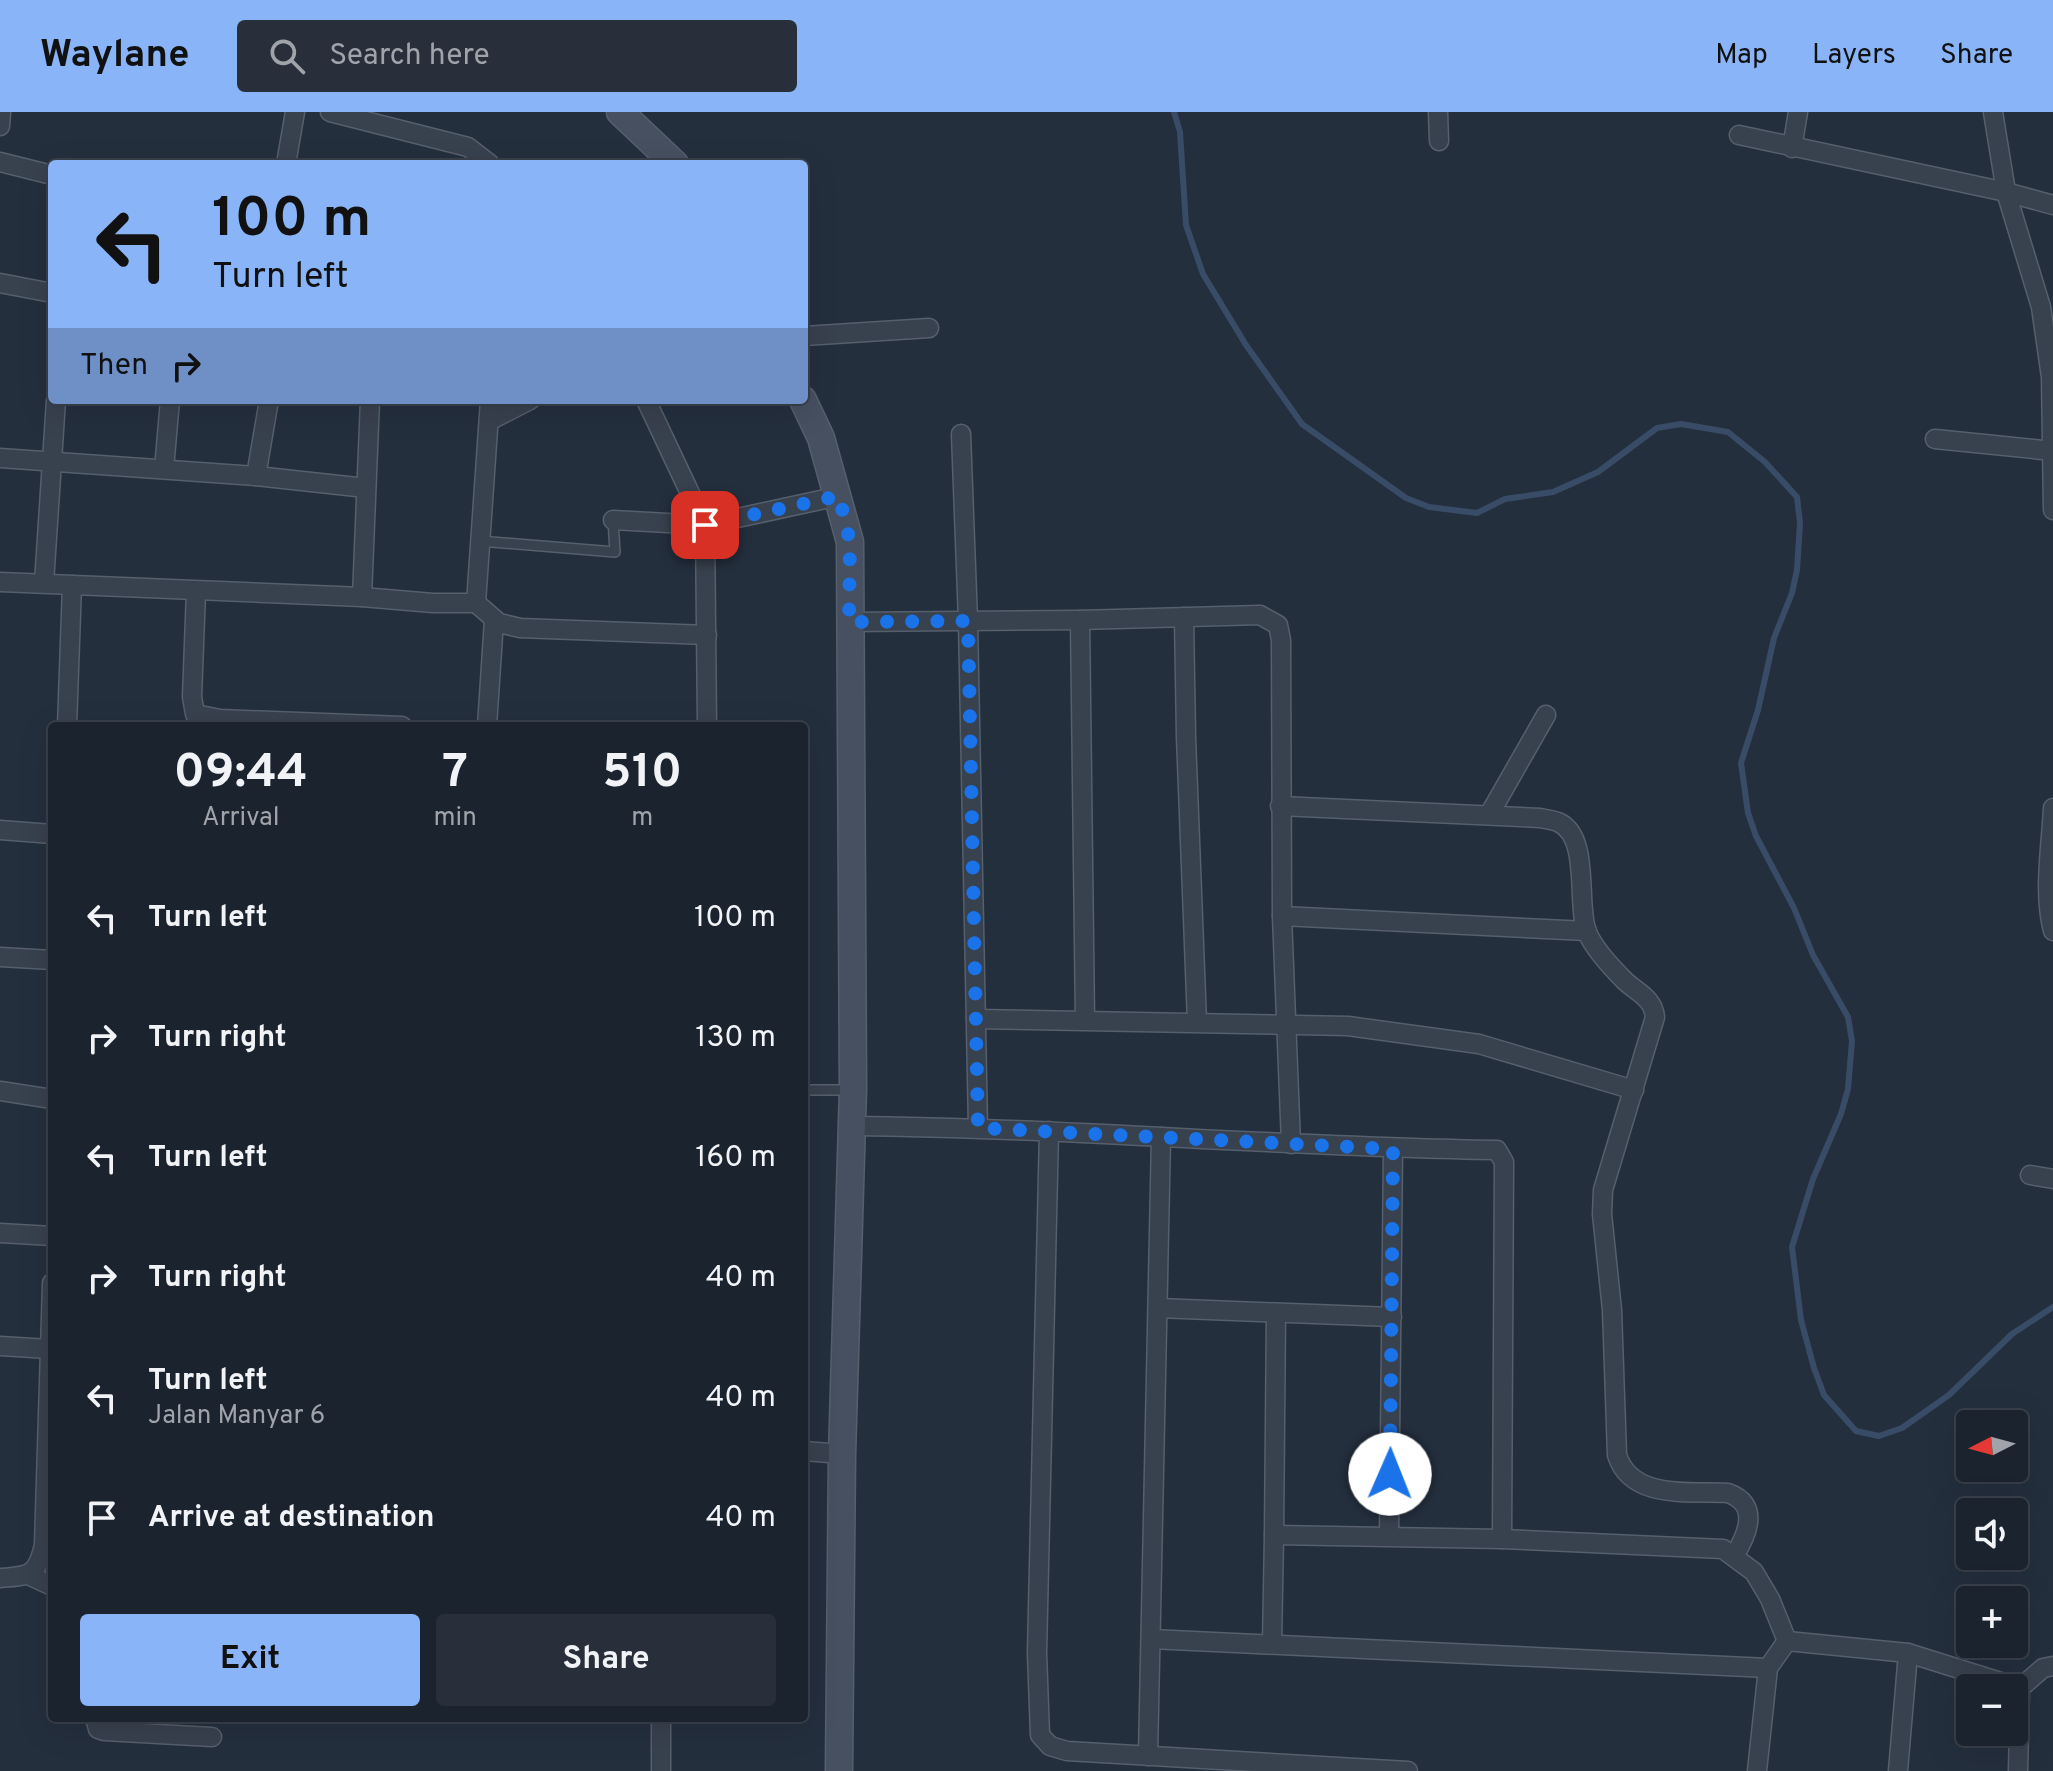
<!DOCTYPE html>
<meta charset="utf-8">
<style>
body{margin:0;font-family:Overpass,sans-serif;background:#282f3a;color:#f1f3f6;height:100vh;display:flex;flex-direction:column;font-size:30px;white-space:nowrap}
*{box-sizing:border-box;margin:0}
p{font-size:26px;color:#a0a4aa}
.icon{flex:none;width:44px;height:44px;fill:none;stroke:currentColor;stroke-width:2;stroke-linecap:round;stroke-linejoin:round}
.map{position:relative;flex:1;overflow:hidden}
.side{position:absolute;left:48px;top:610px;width:760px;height:1000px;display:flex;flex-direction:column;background:#1b232e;border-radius:8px;box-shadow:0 8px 32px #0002,0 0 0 2px #39404a}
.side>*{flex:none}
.banner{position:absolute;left:48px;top:48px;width:760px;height:244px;border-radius:8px;box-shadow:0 8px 32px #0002,0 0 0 2px #39404a;background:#8ab4f8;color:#111;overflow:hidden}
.needle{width:52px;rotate:264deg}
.controls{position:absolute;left:1956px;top:1298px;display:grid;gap:16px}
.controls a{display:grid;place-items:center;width:72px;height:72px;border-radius:8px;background:#1b232e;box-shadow:0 8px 32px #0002,0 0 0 2px #39404a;font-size:40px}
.pin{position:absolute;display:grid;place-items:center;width:68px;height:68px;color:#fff;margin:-34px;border-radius:16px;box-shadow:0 4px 12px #0006}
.me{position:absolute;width:88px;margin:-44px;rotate:1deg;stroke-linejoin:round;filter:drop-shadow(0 0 6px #0008)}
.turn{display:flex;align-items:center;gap:28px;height:168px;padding:0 32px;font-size:36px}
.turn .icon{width:104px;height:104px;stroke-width:2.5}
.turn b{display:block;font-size:56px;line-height:68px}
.then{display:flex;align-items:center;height:76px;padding:0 32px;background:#0003;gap:16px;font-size:30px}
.eta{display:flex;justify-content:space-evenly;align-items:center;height:136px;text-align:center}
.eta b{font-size:48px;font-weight:700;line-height:56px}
.cta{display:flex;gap:16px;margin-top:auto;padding:16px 32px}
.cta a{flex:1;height:92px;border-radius:8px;background:#8ab4f8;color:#111;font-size:32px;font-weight:700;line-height:92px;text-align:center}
.cta a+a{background:#282f3a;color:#f1f3f6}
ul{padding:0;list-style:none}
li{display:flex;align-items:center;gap:24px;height:120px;padding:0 32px}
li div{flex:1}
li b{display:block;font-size:30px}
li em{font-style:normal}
header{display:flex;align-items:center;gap:48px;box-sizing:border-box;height:112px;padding:0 40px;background:#8ab4f8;color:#111}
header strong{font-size:38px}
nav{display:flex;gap:44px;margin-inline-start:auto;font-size:28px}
.search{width:560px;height:72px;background:#282f3a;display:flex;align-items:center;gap:20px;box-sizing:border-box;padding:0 28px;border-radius:8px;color:#a0a4aa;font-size:30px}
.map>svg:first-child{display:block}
</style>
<header>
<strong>Waylane</strong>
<div class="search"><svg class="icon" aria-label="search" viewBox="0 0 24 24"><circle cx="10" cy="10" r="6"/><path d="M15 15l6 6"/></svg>Search here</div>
<nav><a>Map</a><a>Layers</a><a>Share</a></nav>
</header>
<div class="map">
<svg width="2053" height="1659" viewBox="0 0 2053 1659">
<rect width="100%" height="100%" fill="#242f3e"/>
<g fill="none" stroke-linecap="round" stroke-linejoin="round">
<!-- stream -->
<path stroke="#394c67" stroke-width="6" d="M1174,0L1180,20L1186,113L1203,162L1246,233L1302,312L1406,386L1429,395L1477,401L1505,387L1553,380L1598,360L1657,316L1681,312L1728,320L1765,350L1797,385L1800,411L1797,458L1792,481L1774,526L1758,598L1741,651L1748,701L1756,724L1794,796L1813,843L1848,905L1852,929L1848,977L1841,1002L1813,1067L1792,1135L1801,1208L1814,1256L1824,1283L1856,1319L1879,1324L1902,1316L1949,1283L2012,1222L2053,1195"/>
<defs>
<g id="service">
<path d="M479,429L615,440L613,408"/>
<path d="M804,978H849"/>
</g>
<g id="minor">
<path d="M330,0L468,35L490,52"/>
<path d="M1438,0L1439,29"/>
<path d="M1993,0L2006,80L2041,195L2051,265L2053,398"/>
<path d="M0,14L1,0"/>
<path d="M1739,23L2006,80L2053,93"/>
<path d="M1792,36L1798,0"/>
<path d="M0,50L52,63"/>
<path d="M286,52L295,0"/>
<path d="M0,171L52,181"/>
<path d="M804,224L929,216"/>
<path d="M646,288L705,413L707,614"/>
<path d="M489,309L530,288"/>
<path d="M961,322L968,509L978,1016"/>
<path d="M1935,327L2053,339"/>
<path d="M0,346L256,364L366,376"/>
<path d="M164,357L170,288"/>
<path d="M256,364L269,288"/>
<path d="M613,408L705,413L839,384"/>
<path d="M0,470L362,485L433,491H476L490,288"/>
<path d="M44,471L56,288"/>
<path d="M196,479L192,585L195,602L220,607L402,614"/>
<path d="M362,485L370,288"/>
<path d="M476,491L499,511L520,516L707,523"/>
<path d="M1184,505L1186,625L1197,910"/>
<path d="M1080,508L1085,908"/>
<path d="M849,510L1080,508L1260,503L1278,513L1281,528L1282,804L1291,1032"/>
<path d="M67,614L72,473"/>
<path d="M487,614L494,508"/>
<path d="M1280,694L1540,706C1545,707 1552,708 1558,710C1591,724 1576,792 1587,820C1594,837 1612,856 1625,869C1638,881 1653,886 1655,905L1603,1078L1602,1102L1612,1198L1617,1343C1631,1388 1689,1379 1728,1381C1760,1392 1748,1422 1734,1444"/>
<path d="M2053,696C2051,736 2043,780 2053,819"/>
<path d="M1489,703L1546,603"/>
<path d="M0,718L52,722"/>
<path d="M1282,804L1587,819"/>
<path d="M0,845L52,848"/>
<path d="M976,907L1348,914L1479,932L1634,978"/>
<path d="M0,979L52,987"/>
<path d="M852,1014C1067,1016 1282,1035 1497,1038L1504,1050L1502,1427"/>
<path d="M1049,1019L1037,1541L1040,1623L1050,1634L1067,1639L1408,1659"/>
<path d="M2030,1063L2053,1067"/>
<path d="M0,1121L52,1124"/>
<path d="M1158,1196L1392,1205"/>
<path d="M0,1234L49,1237"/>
<path d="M804,1339L842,1342"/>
<path d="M1274,1423L1276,1201"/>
<path d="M1389,1424L1393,1037"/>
<path d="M28,1463L52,1474"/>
<path d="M0,1466C29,1464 37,1464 44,1433L52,1171"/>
<path d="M1151,1527L1768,1556"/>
<path d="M1787,1529L1908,1541L2020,1576L2043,1556L2053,1554"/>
<path d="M1272,1532L1274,1423L1502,1427L1723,1437L1754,1460L1770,1487L1787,1529L1768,1556L1757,1659"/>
<path d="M95,1606L98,1617L104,1619L212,1625"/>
<path d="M661,1606V1659"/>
<path d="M1148,1644L1161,1025"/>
<path d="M1898,1659L1908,1541"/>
<path d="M2018,1659L2020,1576"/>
</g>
<g id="secondary">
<path d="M620,0L675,52"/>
<path d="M803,288L821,326L850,430L853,977L842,1342L839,1659"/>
</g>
</defs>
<!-- service casing -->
<use href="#service" stroke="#565f6c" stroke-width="12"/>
<!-- minor casing -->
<use href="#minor" stroke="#565f6c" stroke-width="21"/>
<!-- secondary casing -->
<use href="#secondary" stroke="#565f6c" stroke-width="29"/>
<!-- service -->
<use href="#service" stroke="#38414e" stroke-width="9"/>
<!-- minor -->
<use href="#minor" stroke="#38414e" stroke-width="18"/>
<!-- secondary -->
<use href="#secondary" stroke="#465061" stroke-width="26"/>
</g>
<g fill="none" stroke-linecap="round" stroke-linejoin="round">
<!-- route -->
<path stroke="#1a73e8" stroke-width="14" stroke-dasharray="0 25.2" d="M705,413L839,384L850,430L849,510L968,509L978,1016L1393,1037L1390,1362"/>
</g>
</svg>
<div class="controls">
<a><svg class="needle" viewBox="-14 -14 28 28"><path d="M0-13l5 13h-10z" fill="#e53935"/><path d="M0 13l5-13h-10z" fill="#a0a4aa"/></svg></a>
<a><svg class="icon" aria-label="sound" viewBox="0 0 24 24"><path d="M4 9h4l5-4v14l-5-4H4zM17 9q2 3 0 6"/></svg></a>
<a>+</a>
<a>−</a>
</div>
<div class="pin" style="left:705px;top:413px;background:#d93025"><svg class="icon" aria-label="arrive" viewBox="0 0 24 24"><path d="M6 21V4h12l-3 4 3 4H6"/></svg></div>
<svg class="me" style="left:1390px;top:1362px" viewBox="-20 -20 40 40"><circle r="19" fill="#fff"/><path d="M0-13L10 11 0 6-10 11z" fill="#1a73e8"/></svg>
<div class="banner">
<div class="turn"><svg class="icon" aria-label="left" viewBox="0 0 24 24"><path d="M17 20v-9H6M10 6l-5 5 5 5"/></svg><div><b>100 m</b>Turn left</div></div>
<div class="then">Then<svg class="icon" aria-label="right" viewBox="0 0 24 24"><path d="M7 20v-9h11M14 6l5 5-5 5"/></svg></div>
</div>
<section class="side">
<div class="eta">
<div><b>09:44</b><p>Arrival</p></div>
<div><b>7</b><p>min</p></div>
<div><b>510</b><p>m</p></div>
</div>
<ul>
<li><svg class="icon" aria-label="left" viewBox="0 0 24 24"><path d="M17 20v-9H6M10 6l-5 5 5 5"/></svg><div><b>Turn left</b></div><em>100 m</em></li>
<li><svg class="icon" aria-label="right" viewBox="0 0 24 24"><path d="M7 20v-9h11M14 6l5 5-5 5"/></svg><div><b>Turn right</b></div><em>130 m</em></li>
<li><svg class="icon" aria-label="left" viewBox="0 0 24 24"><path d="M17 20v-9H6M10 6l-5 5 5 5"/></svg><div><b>Turn left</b></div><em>160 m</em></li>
<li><svg class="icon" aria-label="right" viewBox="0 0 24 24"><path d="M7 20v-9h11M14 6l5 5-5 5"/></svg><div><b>Turn right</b></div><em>40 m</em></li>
<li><svg class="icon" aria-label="left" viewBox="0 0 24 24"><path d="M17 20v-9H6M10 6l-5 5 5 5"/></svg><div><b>Turn left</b><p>Jalan Manyar 6</p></div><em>40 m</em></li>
<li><svg class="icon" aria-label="arrive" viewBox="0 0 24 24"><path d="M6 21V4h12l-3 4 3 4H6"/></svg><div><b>Arrive at destination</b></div><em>40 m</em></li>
</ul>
<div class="cta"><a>Exit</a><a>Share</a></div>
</section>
</div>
